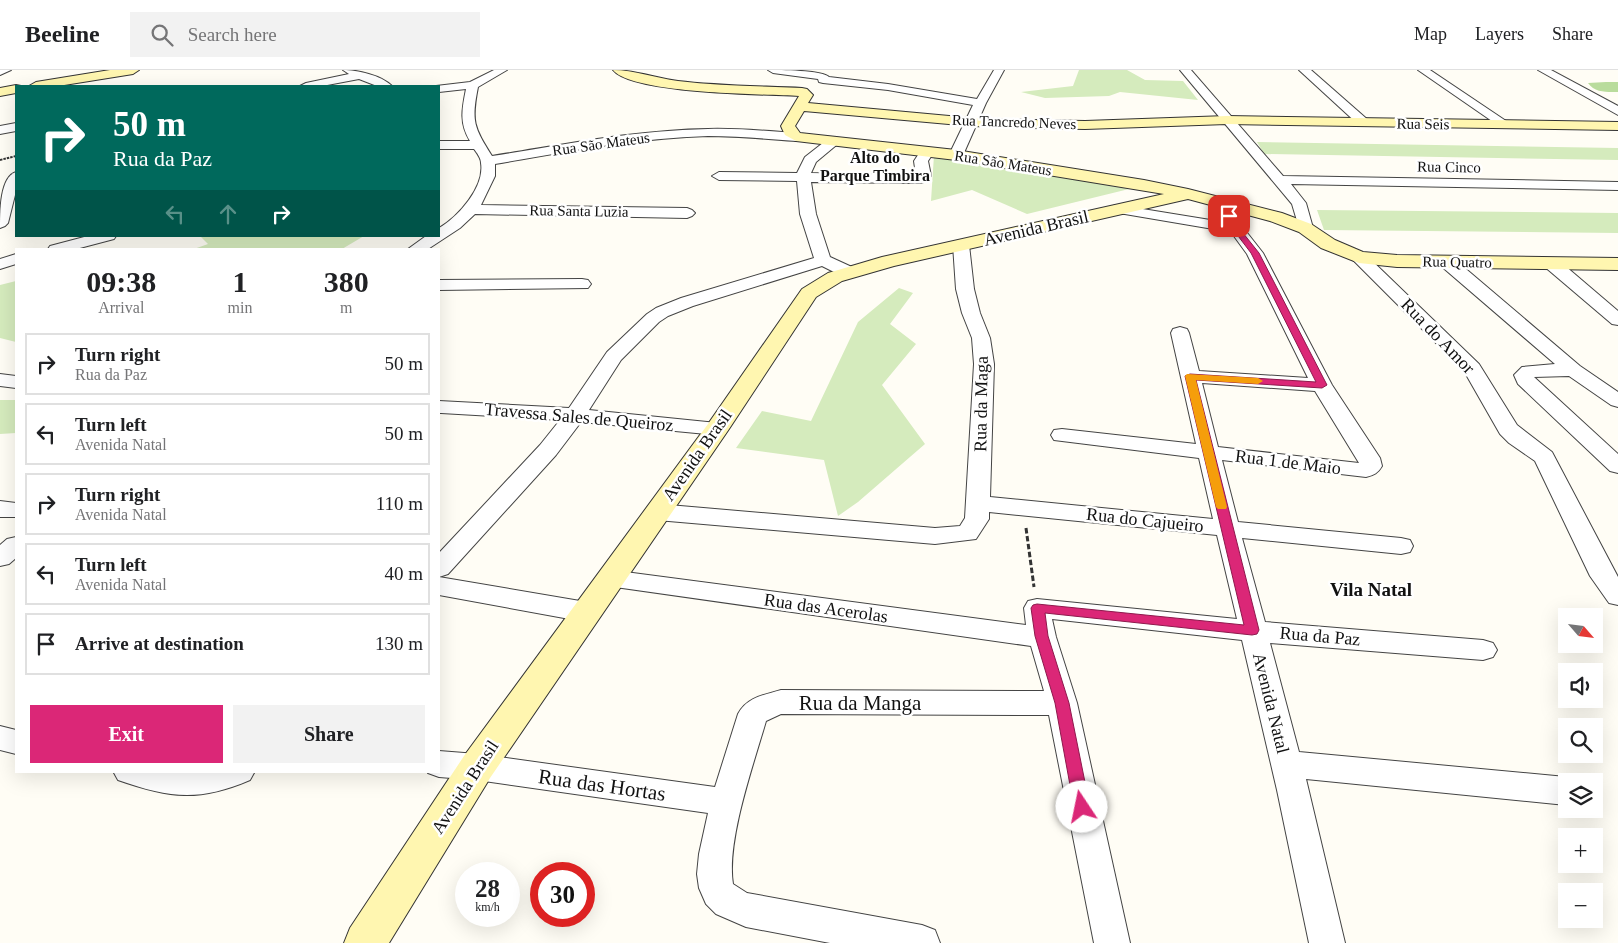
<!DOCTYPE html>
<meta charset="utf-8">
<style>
body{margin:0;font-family:"Times New Roman",serif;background:#f2f2f2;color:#202124;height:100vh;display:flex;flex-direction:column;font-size:19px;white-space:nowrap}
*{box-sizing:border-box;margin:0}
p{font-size:16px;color:#757577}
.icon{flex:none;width:28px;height:28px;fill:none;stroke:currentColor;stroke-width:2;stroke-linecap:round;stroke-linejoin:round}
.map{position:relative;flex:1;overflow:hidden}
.side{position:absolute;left:15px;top:178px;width:425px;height:525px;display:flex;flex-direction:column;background:#fff;border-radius:0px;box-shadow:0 5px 20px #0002}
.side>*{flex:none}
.top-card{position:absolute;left:15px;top:15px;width:425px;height:152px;border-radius:0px;box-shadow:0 5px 20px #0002;background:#00695c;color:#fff;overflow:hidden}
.needle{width:32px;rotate:118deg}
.controls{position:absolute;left:1558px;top:538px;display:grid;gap:10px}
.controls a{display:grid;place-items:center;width:45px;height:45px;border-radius:0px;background:#fff;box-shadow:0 5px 20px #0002;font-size:25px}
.speed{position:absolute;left:455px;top:792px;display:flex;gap:10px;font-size:25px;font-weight:700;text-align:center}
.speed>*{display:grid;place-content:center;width:65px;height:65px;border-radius:50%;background:#fff;box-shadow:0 5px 20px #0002;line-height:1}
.speed small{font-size:12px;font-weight:400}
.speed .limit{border:8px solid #d22;background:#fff;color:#111}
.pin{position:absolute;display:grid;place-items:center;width:42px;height:42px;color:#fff;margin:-21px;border-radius:10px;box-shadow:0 2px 8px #0006}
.me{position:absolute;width:55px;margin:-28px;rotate:349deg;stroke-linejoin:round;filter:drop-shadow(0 0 4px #0008)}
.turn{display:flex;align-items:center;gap:18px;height:105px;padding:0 15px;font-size:22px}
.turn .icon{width:65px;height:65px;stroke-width:2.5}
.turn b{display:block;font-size:35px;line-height:42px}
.lanes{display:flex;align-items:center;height:48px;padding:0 15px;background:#0003;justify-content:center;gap:25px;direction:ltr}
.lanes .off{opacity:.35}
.eta{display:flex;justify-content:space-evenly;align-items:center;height:85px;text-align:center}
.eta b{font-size:30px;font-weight:700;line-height:35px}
.action{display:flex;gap:10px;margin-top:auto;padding:10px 15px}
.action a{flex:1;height:58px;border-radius:0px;background:#db2777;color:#fff;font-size:20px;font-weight:700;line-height:58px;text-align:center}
.action a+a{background:#f2f2f2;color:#202124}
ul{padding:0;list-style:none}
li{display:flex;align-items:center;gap:15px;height:62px;margin:0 10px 8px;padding:0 5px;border:2px solid #e0e0e0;border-radius:0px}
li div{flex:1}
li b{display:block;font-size:19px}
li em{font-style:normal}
header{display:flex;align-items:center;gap:30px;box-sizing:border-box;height:70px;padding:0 25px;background:#fff;border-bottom:1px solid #e0e0e0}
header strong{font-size:24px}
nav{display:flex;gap:28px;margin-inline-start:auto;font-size:18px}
.search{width:350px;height:45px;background:#f2f2f2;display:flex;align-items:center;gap:12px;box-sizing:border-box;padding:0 18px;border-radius:0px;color:#757577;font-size:19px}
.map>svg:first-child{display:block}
</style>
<header>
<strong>Beeline</strong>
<div class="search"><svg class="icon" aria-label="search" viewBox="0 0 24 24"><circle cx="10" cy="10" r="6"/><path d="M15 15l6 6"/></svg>Search here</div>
<nav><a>Map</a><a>Layers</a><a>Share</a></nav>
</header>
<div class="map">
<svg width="1618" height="873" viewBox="0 0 1618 873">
<rect width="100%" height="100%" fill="#fffdf5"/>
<!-- green -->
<g fill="#d5ebbd">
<path d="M1079,0H1127L1145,10L1183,11L1198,30L1120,22L1109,26L1045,28L1021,22L1073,16Z"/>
<path d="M1257,72L1618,78V90L1264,84Z"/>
<path d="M934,85L1129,119L1027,144L972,120L931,131Z"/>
<path d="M1317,140L1618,143V163L1324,160Z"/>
<path d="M200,166H364L342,179H194L208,174Z"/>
<path d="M16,211V272L0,268V215Z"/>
<path d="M899,218L913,223L890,254L916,274L882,315L925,374L858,432L838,446L824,390L736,378L762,341L811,351L858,252Z"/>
<path d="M0,330H16V363L0,364Z"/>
</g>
<!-- forest -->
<path fill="#b9dc9c" d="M1606,12H1618V22C1607,22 1595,23 1588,13Z"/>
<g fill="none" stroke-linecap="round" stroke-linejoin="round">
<defs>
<g id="street">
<path d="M0,0H11L0,5Z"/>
<path d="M343,0C357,0 381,5 392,16H377L359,9L322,16H300L306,13L349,4Z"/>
<path d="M494,0H507L478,17C471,52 474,57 492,86C563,75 635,60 708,59C737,58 767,61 796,63L802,67L796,71C767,69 737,66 708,66C636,68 565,82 495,94V106L481,135L687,138L692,140L695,143L692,146L687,148L475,144L460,158L428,179H408L426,166H439V158C458,147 485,117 481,93C481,88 477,83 474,79H439V71H470C459,53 462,39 466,19L439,22V16H436L470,12Z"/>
<path d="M768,0C780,0 822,0 829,7L888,14L977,29L994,0H1004L986,33L963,85L956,89L949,85L973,35L888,20L823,13L819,12L818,9L773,3Z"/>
<path d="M1180,0H1191L1283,106L1618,112V120L1291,114L1306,133L1313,158L1310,161H1300L1292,134Z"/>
<path d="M1299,0H1311L1368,50L1370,53L1368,56H1360Z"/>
<path d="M1418,0H1430L1512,55L1510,58H1502Z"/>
<path d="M1538,0H1551L1618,36V45Z"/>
<path d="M16,53V61L0,64V56Z"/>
<path d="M833,68L840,72L816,92L811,103L916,105L914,91L922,79H932L934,82L928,91L931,106L924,112L919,113L811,112L816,144L830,187L854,198L856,202L854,206H842L822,196L693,236L668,246L659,252L621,290L589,340L717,353L725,354L728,359L725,364L717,365L581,352L556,385L448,504L439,507V483L540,375L560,350L441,343H439V331L569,338L607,282L647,244L656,238L681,228L814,188L800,144L797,111L719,110L712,106L719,102L797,103L805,87L828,69Z"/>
<path d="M16,102L15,125L8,153L5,156L0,158C0,141 0,107 16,102Z"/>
<path d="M1118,135L1241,155L1263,183L1332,315L1380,388L1382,396C1378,403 1374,405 1366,407L1222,390L1238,452L1401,468L1410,470L1413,476L1410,482L1401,484L1242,468L1265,552L1483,570L1493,573L1497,580L1493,587L1483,590L1270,573L1299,682L1566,707L1577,711H1566V735L1306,709L1345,873H1309L1277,720L1242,570L1052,549L1056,567L1077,633L1130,873H1094L1049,645L781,644L766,651C754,693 726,771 733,814L747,823L922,855L935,860L940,873H830L746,857L716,844L706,834L699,818L697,804L699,784L708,743L477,710L439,707L428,703L427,701H439V681L477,684L715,717L738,644C747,627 764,625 781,620L1044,621L1031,576L601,515L597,509L601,503L610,500L1026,555L1024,538L1028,531L1037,529L1237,549L1217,465L989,442V449L976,469L935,474L657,450L649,447L645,442L649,437L657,434L935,458L960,456L965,448L974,294L972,268L962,243L956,219L953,175L955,172H967L969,175L974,219L980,243L990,268L994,294L990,427L1213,449L1199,388L1062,371L1054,370L1051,365L1054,360L1062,359L1196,374L1171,263L1173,259L1180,257L1187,259L1189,263L1199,301L1308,308L1247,184L1231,162L1113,142L1111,139L1113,136ZM1202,313L1315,321L1359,393L1218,377Z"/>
<path d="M88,166H116L114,169L76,179H48L50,176Z"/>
<path d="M1359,182L1365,184L1479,294L1517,355L1552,382L1618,507V535L1609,533L1590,506L1535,391L1509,373L1500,364L1464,301L1353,190L1351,187L1353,184Z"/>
<path d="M16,184V194L0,199V189Z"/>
<path d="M1447,187L1453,188L1580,296L1618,322V337L1611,335L1569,306L1534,307L1618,384V403L1610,401L1518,314L1514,305L1522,297L1555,294L1441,196L1439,192L1441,188Z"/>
<path d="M1551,188L1557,189L1618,241V255L1612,254L1545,197L1543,193L1545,189Z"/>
<path d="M582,209L588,210L591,214L588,218L439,220V210Z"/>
<path d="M0,304L16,306V318L0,316Z"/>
<path d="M0,431L16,433V447H0Z"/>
<path d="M16,467V488L9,494L0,496V475L7,469Z"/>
<path d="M439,507L586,532L595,535L599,542L595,549L586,552L439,525Z"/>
<path d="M0,656L16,660V684L0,680Z"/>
<path d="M113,701H255L250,710C199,732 169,728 118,710Z"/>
</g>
<g id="secondary">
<path d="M110,0H139L133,4L58,16H29L36,12Z"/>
<path d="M613,0C634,0 656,8 678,11C719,16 761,16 802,18L807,19L813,25L808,33L971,48L1032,50L1085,51L1227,46L1618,52V60L1227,54L1085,59L1032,58L971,56L804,41L795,56L800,63L956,80L1144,110L1188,119L1282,143L1311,154L1335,170L1363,182L1397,185L1618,188V200L1397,197L1359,193L1321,178L1299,162L1270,151L1188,129L894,196L842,211L816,227L729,359L490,708L389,873H344L350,858L464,686L708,354L802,219L828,203L882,187L1164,124L956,90L796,71L785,65L781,56L799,26C765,24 632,24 613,0Z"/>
<path d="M16,15L21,16H16V23L0,26V18Z"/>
</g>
</defs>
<!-- street casing -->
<use href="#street" stroke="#444" stroke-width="2"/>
<!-- secondary casing -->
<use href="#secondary" stroke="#333" stroke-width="2"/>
<!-- path-far1 -->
<path stroke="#333" stroke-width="2" stroke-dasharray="2.5 1" stroke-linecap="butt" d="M0,90L16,86"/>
<!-- path -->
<path stroke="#333" stroke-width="3" stroke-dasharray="5.5 2.5" stroke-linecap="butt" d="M1026,458L1034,517"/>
<!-- street -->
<use href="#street" fill="#fff" fill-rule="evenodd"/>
<!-- secondary -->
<use href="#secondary" fill="#fff6b0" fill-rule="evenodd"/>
</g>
<!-- route -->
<path fill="#db2777" stroke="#8e194d" d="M1226,144H1232L1239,158L1259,183L1327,315L1322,318L1196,310L1259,560L1257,564L1252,565L1045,543L1048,566L1069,633L1090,737L1088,742L1082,744L1077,742L1074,737L1055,633L1035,566L1031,538L1033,535L1037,534L1244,555L1185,306L1190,304L1316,312L1251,183L1232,158L1225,146Z"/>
<!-- slow -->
<path fill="#f59e0b" d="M1187,304L1258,308L1263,311L1258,314L1196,310L1227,437L1226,439H1218L1216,437L1185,306Z"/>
<g text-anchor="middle" stroke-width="5" stroke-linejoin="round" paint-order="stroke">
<!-- far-street labels -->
<g font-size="15" fill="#111" stroke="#fff">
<text transform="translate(1014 52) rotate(2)" y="5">Rua Tancredo Neves</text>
<text transform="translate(1423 54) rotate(1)" y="5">Rua Seis</text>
<text transform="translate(601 74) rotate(-8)" y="5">Rua São Mateus</text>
<text transform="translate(1003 93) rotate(9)" y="5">Rua São Mateus</text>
<text transform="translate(1449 97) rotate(1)" y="5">Rua Cinco</text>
<text transform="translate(579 141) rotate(1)" y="5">Rua Santa Luzia</text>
<text transform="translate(1457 192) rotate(1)" y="5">Rua Quatro</text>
</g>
<!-- far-neighbourhood labels -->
<g font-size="16" font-weight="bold" fill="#111" stroke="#fff">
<text x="875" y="93">Alto do<tspan x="875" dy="18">Parque Timbira</tspan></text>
</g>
<!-- street labels -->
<g font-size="18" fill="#111" stroke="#fff">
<text transform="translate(1036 158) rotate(-13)" y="6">Avenida Brasil</text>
<text transform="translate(1438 266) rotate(46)" y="6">Rua do Amor</text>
<text transform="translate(981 334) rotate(-89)" y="6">Rua da Maga</text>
<text transform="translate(579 347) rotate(5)" y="6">Travessa Sales de Queiroz</text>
<text transform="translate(697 385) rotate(-55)" y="6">Avenida Brasil</text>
<text transform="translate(1288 392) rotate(7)" y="6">Rua 1 de Maio</text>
<text transform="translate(1145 450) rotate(6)" y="6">Rua do Cajueiro</text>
<text transform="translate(826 538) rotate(8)" y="6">Rua das Acerolas</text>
<text transform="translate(1320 566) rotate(5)" y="6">Rua da Paz</text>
<text transform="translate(1271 633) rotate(76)" y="6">Avenida Natal</text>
<text transform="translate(465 717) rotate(-57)" y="6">Avenida Brasil</text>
</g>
<!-- neighbourhood labels -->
<g font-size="19" font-weight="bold" fill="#111" stroke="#fff">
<text x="1371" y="526">Vila Natal</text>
</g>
<!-- near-street labels -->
<g font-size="21" fill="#111" stroke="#fff">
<text x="860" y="640">Rua da Manga</text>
<text transform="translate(602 715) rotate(8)" y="7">Rua das Hortas</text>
</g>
</g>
</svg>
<div class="controls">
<a><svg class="needle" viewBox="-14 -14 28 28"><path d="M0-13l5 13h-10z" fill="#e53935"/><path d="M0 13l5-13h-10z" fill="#757577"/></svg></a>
<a><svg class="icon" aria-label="sound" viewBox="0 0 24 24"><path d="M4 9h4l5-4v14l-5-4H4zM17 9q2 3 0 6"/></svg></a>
<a><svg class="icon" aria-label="search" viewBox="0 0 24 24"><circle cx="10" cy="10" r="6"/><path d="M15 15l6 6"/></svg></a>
<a><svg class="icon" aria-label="layers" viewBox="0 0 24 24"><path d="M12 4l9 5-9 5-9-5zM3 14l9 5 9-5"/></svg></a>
<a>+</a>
<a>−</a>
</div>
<div class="speed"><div>28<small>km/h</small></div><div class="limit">30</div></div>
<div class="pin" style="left:1229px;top:146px;background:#d93025"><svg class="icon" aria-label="arrive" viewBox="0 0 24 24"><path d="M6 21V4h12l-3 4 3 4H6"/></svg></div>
<svg class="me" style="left:1082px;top:737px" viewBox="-20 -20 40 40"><circle r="19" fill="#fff"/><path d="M0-13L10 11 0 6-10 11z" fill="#db2777"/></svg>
<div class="top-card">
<div class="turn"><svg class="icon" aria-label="right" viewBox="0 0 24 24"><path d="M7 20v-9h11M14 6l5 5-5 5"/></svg><div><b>50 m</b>Rua da Paz</div></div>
<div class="lanes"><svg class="icon off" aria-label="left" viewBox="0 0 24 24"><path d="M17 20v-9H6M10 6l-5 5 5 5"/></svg><svg class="icon off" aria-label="ahead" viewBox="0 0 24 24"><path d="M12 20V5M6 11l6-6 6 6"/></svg><svg class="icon" aria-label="right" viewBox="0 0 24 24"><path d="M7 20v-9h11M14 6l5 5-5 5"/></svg></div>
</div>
<section class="side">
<div class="eta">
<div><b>09:38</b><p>Arrival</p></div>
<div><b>1</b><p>min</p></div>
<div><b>380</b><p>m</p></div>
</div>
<ul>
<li><svg class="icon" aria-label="right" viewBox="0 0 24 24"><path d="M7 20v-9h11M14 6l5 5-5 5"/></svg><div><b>Turn right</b><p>Rua da Paz</p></div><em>50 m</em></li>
<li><svg class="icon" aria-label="left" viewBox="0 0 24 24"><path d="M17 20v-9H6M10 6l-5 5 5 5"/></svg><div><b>Turn left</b><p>Avenida Natal</p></div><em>50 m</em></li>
<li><svg class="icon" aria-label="right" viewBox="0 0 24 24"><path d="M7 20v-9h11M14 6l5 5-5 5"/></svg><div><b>Turn right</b><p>Avenida Natal</p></div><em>110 m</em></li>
<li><svg class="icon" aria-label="left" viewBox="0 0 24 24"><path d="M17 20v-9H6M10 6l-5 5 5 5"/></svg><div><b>Turn left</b><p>Avenida Natal</p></div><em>40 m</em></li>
<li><svg class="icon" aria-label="arrive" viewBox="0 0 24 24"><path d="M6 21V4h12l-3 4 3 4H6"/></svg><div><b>Arrive at destination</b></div><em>130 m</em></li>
</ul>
<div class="action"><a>Exit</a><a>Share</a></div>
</section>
</div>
